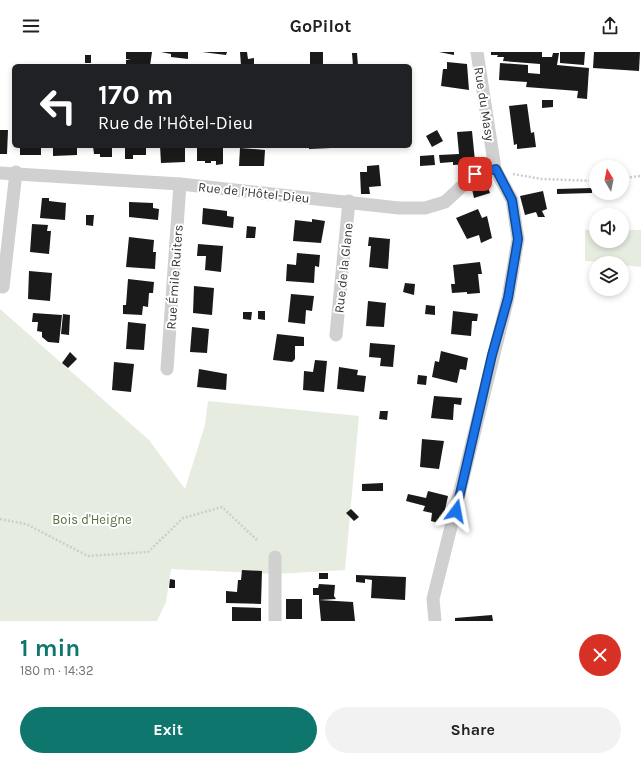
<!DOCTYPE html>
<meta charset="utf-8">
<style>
body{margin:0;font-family:Karla,sans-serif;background:#f2f2f2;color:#222;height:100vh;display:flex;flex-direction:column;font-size:15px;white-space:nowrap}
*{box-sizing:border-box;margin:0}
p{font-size:13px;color:#767676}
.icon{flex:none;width:22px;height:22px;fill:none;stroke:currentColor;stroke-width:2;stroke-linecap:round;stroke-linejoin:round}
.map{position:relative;height:569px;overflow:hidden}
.panel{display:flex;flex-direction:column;background:#fff;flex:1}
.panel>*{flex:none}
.guide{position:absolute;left:12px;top:12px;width:400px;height:84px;border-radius:6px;box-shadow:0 2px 6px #0003;background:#202124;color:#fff;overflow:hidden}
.needle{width:26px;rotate:350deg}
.buttons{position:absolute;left:589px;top:108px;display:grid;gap:8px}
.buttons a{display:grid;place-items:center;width:40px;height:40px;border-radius:50%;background:#fff;box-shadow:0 2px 6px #0003;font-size:20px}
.pin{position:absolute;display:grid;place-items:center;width:34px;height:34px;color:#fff;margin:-17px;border-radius:8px;box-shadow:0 2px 6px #0006}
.me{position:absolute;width:44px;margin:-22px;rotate:13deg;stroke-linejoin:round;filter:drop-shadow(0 0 3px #0008)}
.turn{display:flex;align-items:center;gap:14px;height:84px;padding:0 20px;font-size:18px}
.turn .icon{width:52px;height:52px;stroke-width:2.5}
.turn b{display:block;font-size:28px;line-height:34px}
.round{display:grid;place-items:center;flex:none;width:42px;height:42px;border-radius:21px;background:#f2f2f2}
.headline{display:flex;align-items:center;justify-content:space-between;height:68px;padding:0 20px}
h1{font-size:24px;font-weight:700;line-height:30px;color:#0f766e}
.button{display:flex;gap:8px;margin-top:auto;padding:8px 20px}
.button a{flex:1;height:46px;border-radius:24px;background:#0f766e;color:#fff;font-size:16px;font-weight:700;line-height:46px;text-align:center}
.button a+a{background:#f2f2f2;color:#222}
header{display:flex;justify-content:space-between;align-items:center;height:52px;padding:0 20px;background:#fff;font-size:18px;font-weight:700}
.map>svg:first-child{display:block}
</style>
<header><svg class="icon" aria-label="menu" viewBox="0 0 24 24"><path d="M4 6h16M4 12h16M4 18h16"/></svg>GoPilot<svg class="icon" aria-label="share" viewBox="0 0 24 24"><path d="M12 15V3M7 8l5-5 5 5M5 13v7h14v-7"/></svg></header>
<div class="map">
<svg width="641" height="569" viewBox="0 0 641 569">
<rect width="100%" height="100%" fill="#fff"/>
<!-- green -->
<g fill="#e6ecdf">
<path d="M585,178H596V189H622V178H641V215L622,213V211L585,209Z"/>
<path d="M0,257L149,388L185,437L205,373L208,349L359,364L345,518L275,522L171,517L166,550L157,569H0Z"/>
</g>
<!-- building -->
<g fill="#1a1a1a">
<path d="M126,0H152L150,14H126V8H131L126,7Z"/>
<path d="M161,0H188V7L171,5V2Z"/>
<path d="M202,0H227L226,3Z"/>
<path d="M240,0H247L248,7L254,6V14H241Z"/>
<rect x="310" y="0" width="13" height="14"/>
<path d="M439,0H454V3Z"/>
<path d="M491,0H542V5H552L553,1H559L557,13L589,16L587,47L577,46L578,39L526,35L527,30L499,28L500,11L528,13V21L540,22V12L503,9L504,5H497L498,3H491Z"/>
<path d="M560,0H585L584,13L560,11Z"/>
<path d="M594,0H640L639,19L593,16Z"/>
<path d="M352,1H357L358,14H353Z"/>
<rect x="85" y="3" width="6" height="8"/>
<path d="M447,10L467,12L469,38L441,34L443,17H447Z"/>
<path d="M542,48H553V55L542,56Z"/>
<path d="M527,52L531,81L534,80L536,95L517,97V92L514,93L509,54Z"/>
<path d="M0,78H8L7,102H0Z"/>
<path d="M437,78L443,89L432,95L426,84Z"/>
<path d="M472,79L475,109L472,112L453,113V110L440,111L439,103L459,102L457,80Z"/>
<rect x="20" y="94" width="21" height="9"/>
<path d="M53,94H77V103L53,104Z"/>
<path d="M93,94H112V105H100V102H94Z"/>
<path d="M125,94H146V103H133V107H125Z"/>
<path d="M160,94H185V110L161,111Z"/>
<path d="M197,94H223V112L216,113V109H211V111H205V109H197Z"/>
<path d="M309,94H331V96L309,97Z"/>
<path d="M240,96L265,98L264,114H239Z"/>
<path d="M434,103L435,113L420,114V104Z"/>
<path d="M379,113L381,134L369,135L370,142H361L360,120H367V114Z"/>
<path d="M487,133L490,141L474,146L472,137Z"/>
<path d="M592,136V141L557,142V137Z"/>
<path d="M543,139L547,157L542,159L545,165H538L536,160L525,163L520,144Z"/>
<path d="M42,146H49V149L66,151L65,168L40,166Z"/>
<path d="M129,150L153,151V156L159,157L158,168L129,165Z"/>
<path d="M203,156L227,159V164L234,165L233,176L202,172Z"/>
<path d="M478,157L482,166L487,164L492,186L481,191L479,183L467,187L456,166Z"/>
<path d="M86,163H94L93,174L86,173Z"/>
<path d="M312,167L325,169L321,191L293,189L295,168L312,170Z"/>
<path d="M32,172L48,173L47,179H51L49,202L30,200Z"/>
<path d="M247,174L256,175L255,186H246Z"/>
<path d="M129,185L154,188L153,200H156L155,217L126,215Z"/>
<path d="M369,185L390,187L388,217L369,215L371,194H368Z"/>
<path d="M198,192L223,194L221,220L205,218L206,204H197Z"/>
<path d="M297,201L320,203L319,215L315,214L314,231L286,229L287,212L296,213Z"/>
<path d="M480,210L482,222H478L480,241L467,242V240L452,241L451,232H455L453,213Z"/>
<path d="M29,219L52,221L50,249L28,247Z"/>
<path d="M128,227L154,230L153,241H149L148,255L143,254L142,263L123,262V253H126Z"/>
<path d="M405,231L415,232L414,243L403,240Z"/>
<path d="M194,234L214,236L212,263L193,261Z"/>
<path d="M291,242L314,244L312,259L306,258L305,272L288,270Z"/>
<path d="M368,249L386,251L384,275L366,274Z"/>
<path d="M426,253L435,254V263L425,262Z"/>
<path d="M258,259H265V268L258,267Z"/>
<path d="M453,259L478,262L477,269H472L471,284L451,282Z"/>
<path d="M243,260H252L251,268L243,267Z"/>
<path d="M33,261L62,263L59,291L48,290L42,285V280L37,279L38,270H32Z"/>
<path d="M63,262L70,263L69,283L61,282Z"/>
<path d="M128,270L146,272L144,298L126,297Z"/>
<path d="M192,275L209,277L207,301L190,300Z"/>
<path d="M277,282L304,285V294H295V307L292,310L273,308Z"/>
<path d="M370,291L395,293L393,315L380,314L381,306L369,305Z"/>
<path d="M441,299L468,306L466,318L460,317L457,331L432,325L435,309L439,310Z"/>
<path d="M70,300L77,307L68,316L62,311Z"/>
<path d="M315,308L327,309L324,340L303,338L304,319L313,320Z"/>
<path d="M114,310L134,312L131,340L112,338Z"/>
<path d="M339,315L358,318L357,323L366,324L364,340L337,337Z"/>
<path d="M199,317L227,322L226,338L197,335Z"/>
<path d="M418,323L427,324L426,333L417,332Z"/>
<path d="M434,344L462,346L461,353L454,352L453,368L431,366Z"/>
<path d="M380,359H388L387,368L379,367Z"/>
<path d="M422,387L444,389L439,417L420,415Z"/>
<path d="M383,431V439H362V432Z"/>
<path d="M428,439L448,444L442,472L431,469L432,461L423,459L425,454L406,449L408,442L426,446Z"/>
<path d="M351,457L359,465L354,469L346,461Z"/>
<path d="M242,518L262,519L261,552L226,551V539L237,540L238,528H241Z"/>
<rect x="319" y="521" width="9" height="6"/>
<path d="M356,523L406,525L405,548L371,546L372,528L365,527V531L356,530Z"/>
<path d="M170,527L175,528V536H169Z"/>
<path d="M319,532L335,533L334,544L336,547L319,548L353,550L355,569H321L319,548V543H313V536H318Z"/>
<rect x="286" y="547" width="16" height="20"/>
<path d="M232,555L261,556V569H232Z"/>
<path d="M492,563L493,569H455V566Z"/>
</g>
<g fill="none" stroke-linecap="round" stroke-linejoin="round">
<!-- path -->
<g stroke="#cdcdcd" stroke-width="2.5" stroke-dasharray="2 2" stroke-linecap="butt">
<path d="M513,122L542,127L596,129"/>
<path d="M622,126L641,124"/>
<path d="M0,467L26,472L88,504L148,500L183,466L222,455L257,488"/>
</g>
<!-- street -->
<g stroke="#d0d0d0" stroke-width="13">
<path d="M0,121L180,132L399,156H425L445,150L475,122L495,117"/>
<path d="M3,235L16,120"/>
<path d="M336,283L349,149"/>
<path d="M167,317L180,132"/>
<path d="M275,505V569"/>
<path d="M435,569L433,547L508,246L518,187L512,148L495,117L477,0"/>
</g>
</g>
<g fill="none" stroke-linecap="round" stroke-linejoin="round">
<defs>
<path id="route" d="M456,459L492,303L508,246L518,187L512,148L496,117L475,122"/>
</defs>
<!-- route casing -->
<use href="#route" stroke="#114b97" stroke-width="10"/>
<!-- route -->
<use href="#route" stroke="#1a73e8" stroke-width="7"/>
</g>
<g text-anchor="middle" stroke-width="4" stroke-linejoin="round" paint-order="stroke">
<!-- street labels -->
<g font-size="13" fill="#333" stroke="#fff">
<text transform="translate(485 52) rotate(81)" y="5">Rue du Masy</text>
<text transform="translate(254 140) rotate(6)" y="5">Rue de l’Hôtel-Dieu</text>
<text transform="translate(343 216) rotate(-84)" y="5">Rue de la Glane</text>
<text transform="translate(174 225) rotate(-86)" y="5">Rue Émile Ruiters</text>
</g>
<!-- park labels -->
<g font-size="13" fill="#56703f" stroke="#fff">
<text x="92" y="472">Bois d'Heigne</text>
</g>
</g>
</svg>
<div class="buttons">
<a><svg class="needle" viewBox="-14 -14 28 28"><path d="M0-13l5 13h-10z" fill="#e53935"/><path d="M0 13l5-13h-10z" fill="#767676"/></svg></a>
<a><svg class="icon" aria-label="sound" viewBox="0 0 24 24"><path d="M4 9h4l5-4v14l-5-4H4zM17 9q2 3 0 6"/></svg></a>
<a><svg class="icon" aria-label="layers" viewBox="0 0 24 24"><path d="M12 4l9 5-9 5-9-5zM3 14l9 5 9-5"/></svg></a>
</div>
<div class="pin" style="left:475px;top:122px;background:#d93025"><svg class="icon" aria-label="arrive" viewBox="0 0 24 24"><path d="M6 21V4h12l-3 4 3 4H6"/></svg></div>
<svg class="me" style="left:456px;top:459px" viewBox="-20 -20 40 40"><path d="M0-17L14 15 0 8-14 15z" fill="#1a73e8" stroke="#fff" stroke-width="4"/></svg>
<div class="guide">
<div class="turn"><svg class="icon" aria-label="left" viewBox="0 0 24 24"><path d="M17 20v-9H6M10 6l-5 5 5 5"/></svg><div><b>170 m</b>Rue de l’Hôtel-Dieu</div></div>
</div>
</div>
<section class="panel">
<div class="headline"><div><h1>1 min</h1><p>180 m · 14:32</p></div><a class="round" style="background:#d93025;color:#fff"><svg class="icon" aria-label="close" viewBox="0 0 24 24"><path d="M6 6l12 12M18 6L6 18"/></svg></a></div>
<div class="button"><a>Exit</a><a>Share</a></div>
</section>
